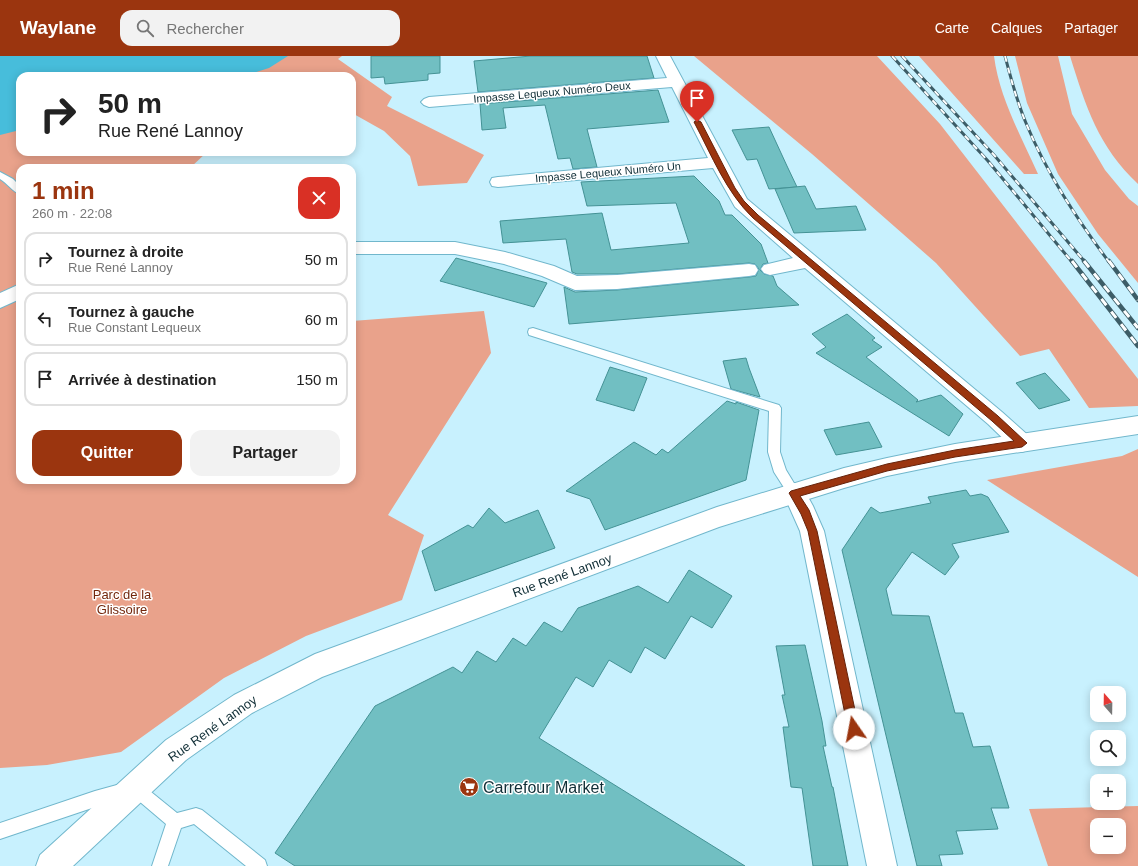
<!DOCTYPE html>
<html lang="fr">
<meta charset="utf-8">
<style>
body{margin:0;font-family:Arial,sans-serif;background:#f2f2f2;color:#222;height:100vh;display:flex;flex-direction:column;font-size:15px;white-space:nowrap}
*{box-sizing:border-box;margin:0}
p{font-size:13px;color:#767676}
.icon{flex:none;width:22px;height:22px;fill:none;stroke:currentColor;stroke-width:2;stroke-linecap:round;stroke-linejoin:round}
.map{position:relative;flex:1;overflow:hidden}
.panel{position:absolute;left:16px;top:108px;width:340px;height:320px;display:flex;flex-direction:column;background:#fff;border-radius:12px;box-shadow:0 2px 10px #0003}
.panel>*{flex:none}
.hud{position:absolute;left:16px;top:16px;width:340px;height:84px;border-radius:12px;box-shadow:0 2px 10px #0003;background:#fff;color:#222;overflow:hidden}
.needle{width:26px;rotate:340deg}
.controls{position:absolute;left:1090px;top:630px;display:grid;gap:8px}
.controls a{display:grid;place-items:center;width:36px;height:36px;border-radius:8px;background:#fff;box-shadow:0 2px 10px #0003;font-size:20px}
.pin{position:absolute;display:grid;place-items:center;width:34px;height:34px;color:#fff;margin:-41px -17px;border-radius:50% 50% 50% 0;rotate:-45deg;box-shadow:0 0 4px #0007}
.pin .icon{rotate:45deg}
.me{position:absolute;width:44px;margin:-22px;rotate:348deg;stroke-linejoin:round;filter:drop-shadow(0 0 3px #0008)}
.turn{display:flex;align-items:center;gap:14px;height:84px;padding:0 16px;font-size:18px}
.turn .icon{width:52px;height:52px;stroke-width:2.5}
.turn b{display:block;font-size:28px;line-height:34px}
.round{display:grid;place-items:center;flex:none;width:42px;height:42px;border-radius:12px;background:#f2f2f2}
.overview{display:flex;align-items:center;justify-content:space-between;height:68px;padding:0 16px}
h1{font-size:24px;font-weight:600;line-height:30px;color:#9b350f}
.cta{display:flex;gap:8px;margin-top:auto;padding:8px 16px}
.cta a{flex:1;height:46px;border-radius:12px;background:#9b350f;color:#fff;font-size:16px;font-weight:600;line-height:46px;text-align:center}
.cta a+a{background:#f2f2f2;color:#222}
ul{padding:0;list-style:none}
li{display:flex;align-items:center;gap:12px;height:54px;margin:0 8px 6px;padding:0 8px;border:2px solid #e0e0e0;border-radius:12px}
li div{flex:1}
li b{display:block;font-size:15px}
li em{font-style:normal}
header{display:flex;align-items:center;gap:24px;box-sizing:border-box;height:56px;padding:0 20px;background:#9b350f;color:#fff}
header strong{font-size:19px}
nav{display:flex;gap:22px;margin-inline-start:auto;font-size:14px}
.search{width:280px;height:36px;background:#f2f2f2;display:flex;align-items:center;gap:10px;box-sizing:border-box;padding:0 14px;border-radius:12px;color:#767676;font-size:15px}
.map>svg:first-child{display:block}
</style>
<header>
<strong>Waylane</strong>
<div class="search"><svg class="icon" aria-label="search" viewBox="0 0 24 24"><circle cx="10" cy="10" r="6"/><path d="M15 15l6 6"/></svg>Rechercher</div>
<nav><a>Carte</a><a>Calques</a><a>Partager</a></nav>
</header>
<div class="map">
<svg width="1138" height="810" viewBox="0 0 1138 810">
<rect width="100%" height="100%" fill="#c8f1fe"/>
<!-- green -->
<g fill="#e9a28b" fill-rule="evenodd">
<path d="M0,0H342L338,3L392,41L387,50L484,99L467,127L418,130L410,100L384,75L352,57V20H20V96H207L190,112H20V424H352V265L484,255L491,297L388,459L424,479L402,544L306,580L224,622L121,696L47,709L0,712Z"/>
<path d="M694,0H877L940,68L1138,323V350L1089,352L1049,293L1020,300L936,207L812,98Z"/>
<path d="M919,0H994C999,41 1021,80 1038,118H1024Z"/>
<path d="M1015,0H1058L1072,58L1105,114L1129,143L1138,150V227L1098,178L1058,118L1027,47Z"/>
<path d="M1070,0H1138V128C1098,90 1086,51 1070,0Z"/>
<path d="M1138,393V521L987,424L1122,400Z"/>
<path d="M1138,750V810H1048L1029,753ZM1097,769H1119V791H1097Z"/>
</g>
<!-- water -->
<path fill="#47bddb" d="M0,0H288L269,12L244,20H20V74L0,79Z"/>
<!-- building -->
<g fill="#71bfc2" stroke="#449295">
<path d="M371,0H440V17L428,18V24L385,28L384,21L371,22Z"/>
<path d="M531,0H647L654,22L478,36L474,5Z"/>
<path d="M658,34L669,66L587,73L597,111L573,113L570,102L558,103L545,49L503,52L506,72L482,74L480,48Z"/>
<path d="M769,71L787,110L797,131L769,133L757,103L747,104L732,74Z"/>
<path d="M694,120L719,145L725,159H732L761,188L768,207L763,208L760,214L764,218L773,220L777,230L799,249L569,268L564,231L575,236L617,234L749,221L756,220L759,213L755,208L749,207L617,218H577L572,216L566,183L503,187L500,165L602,157L611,194L689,187L676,147L587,150L581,126Z"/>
<path d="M805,130L816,153L856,150L866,174L794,177L775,133Z"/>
<path d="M456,202L547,227L534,251L440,225Z"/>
<path d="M847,258L875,282L872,284L882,291L866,301L918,344L916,346L941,339L963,358L949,380L816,297L826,291L812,278Z"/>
<path d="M746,302L749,312L760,341L731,333L723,305Z"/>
<path d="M610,311L647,322L634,355L596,344Z"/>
<path d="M1045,317L1070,344L1039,353L1016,327Z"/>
<path d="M727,345L736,348V346L759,354L746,424L605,474L590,443L566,435L634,386L656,399L662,393L668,397Z"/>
<path d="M869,366L882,391L836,399L824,374Z"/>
<path d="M966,434L970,440L981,438L988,441L1009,476L952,488L959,501L945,519L912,496L886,533L892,559L929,560L955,657H963L973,691L990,690L1009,752H991L998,773L956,775L963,798L939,799L942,810H917L842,494L871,451L880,457L931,447L928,441Z"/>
<path d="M489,452L505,467L538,454L555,492L435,535L422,495L468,469L473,472Z"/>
<path d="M689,514L732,540L712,572L691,560L665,603L645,591L631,617L609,604L593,631L576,621L539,682L745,810H295L275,797L375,650L453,611L462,617L477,595L496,606L513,582L526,590L544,566L562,576L578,552L638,530L668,547Z"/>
<path d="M805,589L822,665L826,690H823L832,731H833L848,810H813L802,732L791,731L783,671H789L782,639H785L776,590Z"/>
</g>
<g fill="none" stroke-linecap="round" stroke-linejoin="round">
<defs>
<g id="service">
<path d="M0,116L13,123L20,130V138C13,136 7,127 0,123Z"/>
<path d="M533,272L779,349L781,352L780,396L786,414L800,437L798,441L794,442L790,441L774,416L768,396L769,355L529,279L528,276L529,273Z"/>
<path d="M135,724L140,727L177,757L196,752L202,754L265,804L267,810H246L194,768L181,772L168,810H152L166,768L133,740L95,751L0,783V767L95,735Z"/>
</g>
<g id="minor">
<path d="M656,0H670L747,143L1002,356L1030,381L1033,387L1030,393L1022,396L1014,393L988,368L805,212L770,219L764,217L761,213L764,209L793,202L735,151L713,112L498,131L492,130L490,126L492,122L498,121L708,102L672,31L429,51L424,49L421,46L424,43L429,41L667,22Z"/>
<path d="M352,186H455L505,196L554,210L577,220L617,219L749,208L755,209L758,214L755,219L749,220L617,233L575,234L542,220L504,208L455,198H352Z"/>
<path d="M20,228V243L0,252V237Z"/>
<path d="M794,427L802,430L813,450L824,475L897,810H867L800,475L783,437L786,430Z"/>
</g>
<path id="tertiary" d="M1138,360V378L955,406L887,420L844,432L719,471L322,621L252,657L186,704L73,810H36L40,799L166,684L234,639L315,598L717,451L844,412L887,402L955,388Z"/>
</defs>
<!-- service casing -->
<use href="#service" stroke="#71b7cc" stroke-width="2"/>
<!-- minor casing -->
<use href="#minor" stroke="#71b7cc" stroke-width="2"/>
<!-- tertiary casing -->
<use href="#tertiary" stroke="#71b7cc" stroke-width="2"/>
<!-- service -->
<use href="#service" fill="#fff" fill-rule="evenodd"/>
<!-- minor -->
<use href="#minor" fill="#fff" fill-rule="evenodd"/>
<!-- tertiary -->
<use href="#tertiary" fill="#fff" fill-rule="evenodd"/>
<defs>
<g id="rail-far1">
<path d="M892,0L988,105L1072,206"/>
<path d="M902,0L994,99L1085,206"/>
<path d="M1005,0C1011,23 1017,46 1026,67C1047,118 1077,163 1109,206"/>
</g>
<g id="rail">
<path d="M1072,205L1138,290"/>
<path d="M1084,205L1138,272"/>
<path d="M1109,205L1138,244"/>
</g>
</defs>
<!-- rail-far1 casing -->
<use href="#rail-far1" stroke="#3d5d67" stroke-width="3"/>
<!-- rail casing -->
<use href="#rail" stroke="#3d5d67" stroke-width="4.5"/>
<!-- rail-far1 -->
<use href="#rail-far1" stroke="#fff" stroke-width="2" stroke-dasharray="6" stroke-linecap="butt"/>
<!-- rail -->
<use href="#rail" stroke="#fff" stroke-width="3" stroke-dasharray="8" stroke-linecap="butt"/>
</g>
<!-- route -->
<path fill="#9b350f" stroke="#65220a" d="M697,64L701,66L735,132L744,145L758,159L998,360L1027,387L1022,391L955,401L887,415L800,440L809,454L817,475L859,673L857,677L854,679L850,677L848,673L808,475L801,458L789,437L791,435L887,408L955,394L1014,385L992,365L753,162C726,136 712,100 694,66Z"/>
<!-- icons -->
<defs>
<symbol id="supermarket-disc" viewBox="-11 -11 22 22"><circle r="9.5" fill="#9b350f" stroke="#fff"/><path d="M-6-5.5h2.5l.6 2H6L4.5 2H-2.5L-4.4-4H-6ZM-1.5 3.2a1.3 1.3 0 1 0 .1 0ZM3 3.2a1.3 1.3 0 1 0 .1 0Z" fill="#fff"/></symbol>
</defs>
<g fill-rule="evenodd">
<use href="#supermarket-disc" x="458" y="720" width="22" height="22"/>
</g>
<g text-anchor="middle" stroke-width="3" stroke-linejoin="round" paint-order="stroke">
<!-- far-street labels -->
<g font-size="11" fill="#102e36" stroke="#fff">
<text transform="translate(552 36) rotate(-5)" y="4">Impasse Lequeux Numéro Deux</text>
<text transform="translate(608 116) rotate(-5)" y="4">Impasse Lequeux Numéro Un</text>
</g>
<!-- street labels -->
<g font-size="13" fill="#102e36" stroke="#fff">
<text transform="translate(562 519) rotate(-20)" y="5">Rue René Lannoy</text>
<text transform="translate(212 672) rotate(-35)" y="5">Rue René Lannoy</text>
</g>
<!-- park labels -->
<g font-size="13" fill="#73270c" stroke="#fff">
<text x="122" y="543">Parc de la<tspan x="122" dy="15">Glissoire</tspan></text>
</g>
<!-- near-poi labels -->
<g font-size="16" fill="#102e36" stroke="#fff" text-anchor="start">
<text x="483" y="737">Carrefour Market</text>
</g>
</g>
</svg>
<div class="controls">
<a><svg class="needle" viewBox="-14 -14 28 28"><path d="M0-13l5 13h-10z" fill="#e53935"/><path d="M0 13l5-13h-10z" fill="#767676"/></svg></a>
<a><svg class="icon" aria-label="search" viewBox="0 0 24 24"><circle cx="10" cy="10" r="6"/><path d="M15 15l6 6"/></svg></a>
<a>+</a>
<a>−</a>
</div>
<div class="pin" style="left:697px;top:66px;background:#d93025"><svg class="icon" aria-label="arrive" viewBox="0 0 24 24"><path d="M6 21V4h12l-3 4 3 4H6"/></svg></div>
<svg class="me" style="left:854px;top:673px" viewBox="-20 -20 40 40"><circle r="19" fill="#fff"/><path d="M0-13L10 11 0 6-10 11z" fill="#9b350f"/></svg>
<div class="hud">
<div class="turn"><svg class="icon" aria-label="right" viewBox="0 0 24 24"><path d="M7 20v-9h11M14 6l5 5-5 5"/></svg><div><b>50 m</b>Rue René Lannoy</div></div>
</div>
<section class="panel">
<div class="overview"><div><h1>1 min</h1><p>260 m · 22:08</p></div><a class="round" style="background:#d93025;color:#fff"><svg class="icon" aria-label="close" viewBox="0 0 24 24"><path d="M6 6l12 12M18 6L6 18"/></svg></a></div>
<ul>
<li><svg class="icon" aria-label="right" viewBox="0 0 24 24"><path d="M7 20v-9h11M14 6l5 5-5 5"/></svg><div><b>Tournez à droite</b><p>Rue René Lannoy</p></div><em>50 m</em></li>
<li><svg class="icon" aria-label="left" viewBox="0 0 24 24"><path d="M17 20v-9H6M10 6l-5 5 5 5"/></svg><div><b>Tournez à gauche</b><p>Rue Constant Lequeux</p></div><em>60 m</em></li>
<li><svg class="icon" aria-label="arrive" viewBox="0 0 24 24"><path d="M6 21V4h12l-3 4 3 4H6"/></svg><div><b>Arrivée à destination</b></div><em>150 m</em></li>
</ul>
<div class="cta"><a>Quitter</a><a>Partager</a></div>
</section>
</div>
